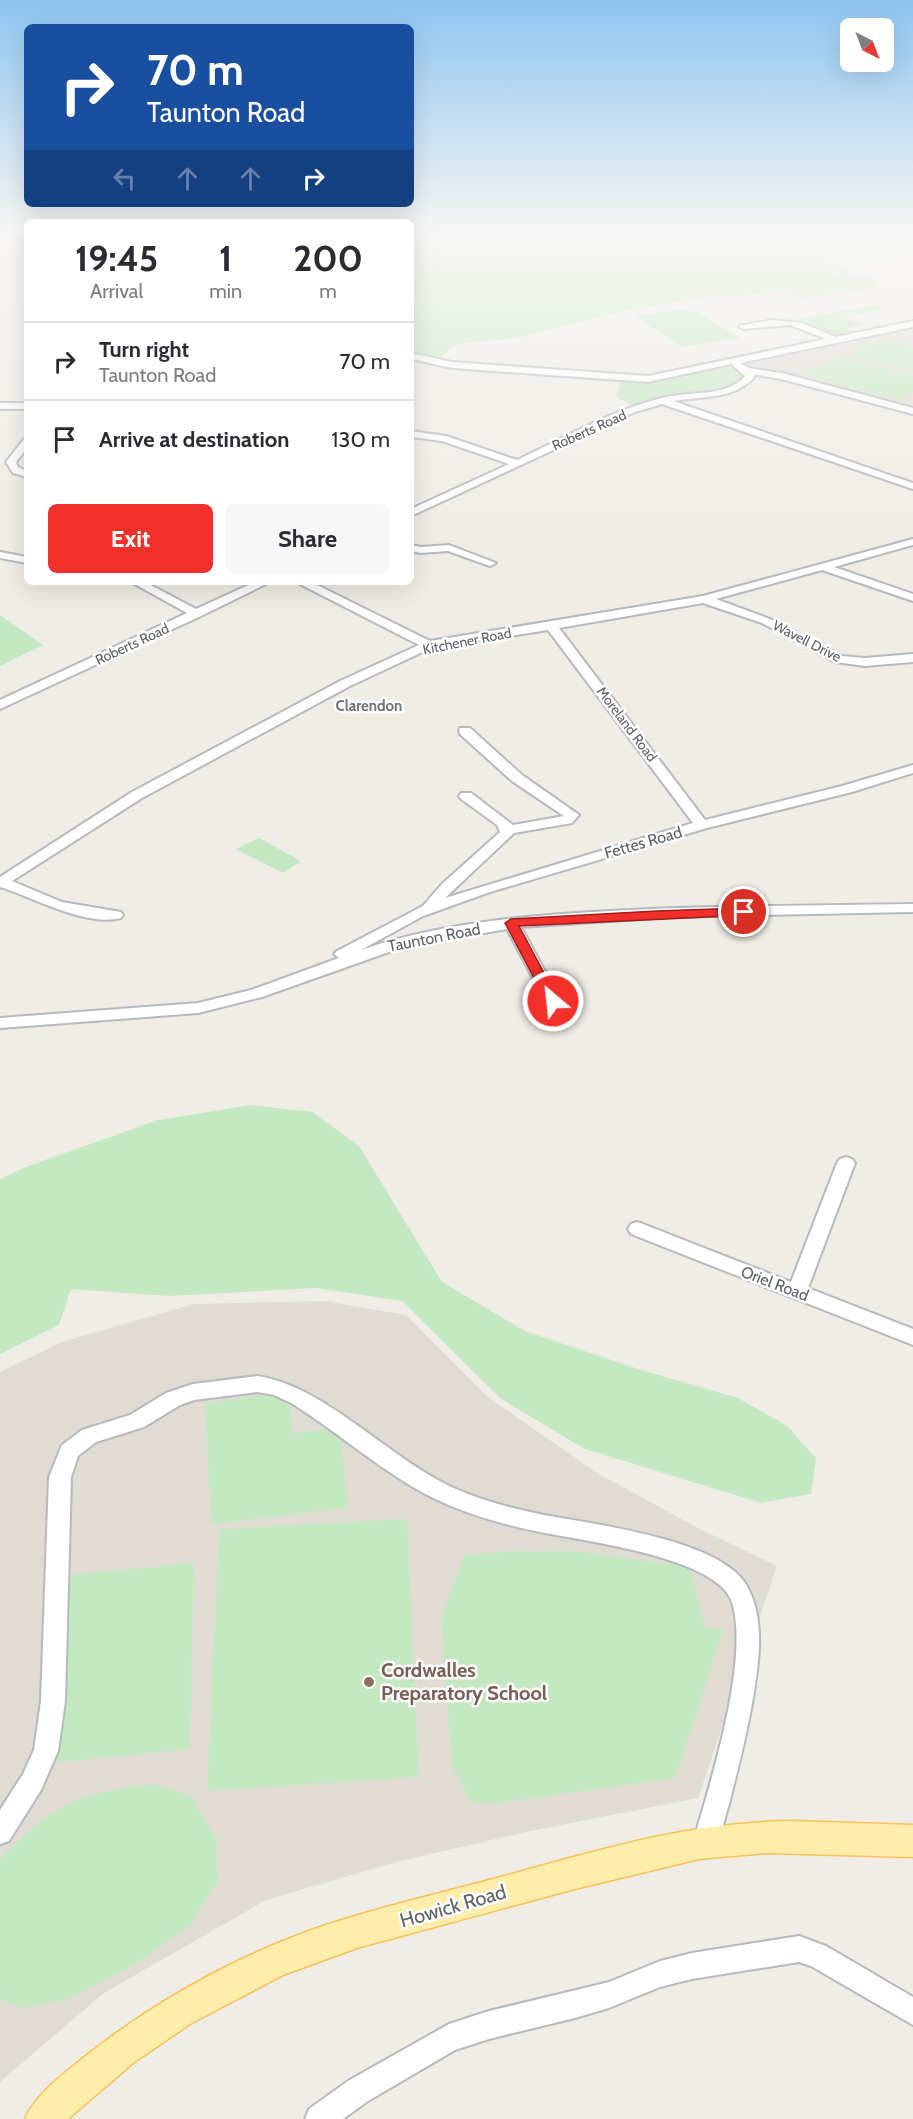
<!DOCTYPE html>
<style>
body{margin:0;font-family:Cabin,sans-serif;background:#f7f7f7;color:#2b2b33;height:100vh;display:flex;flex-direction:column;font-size:22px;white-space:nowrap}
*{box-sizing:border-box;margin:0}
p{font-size:20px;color:#7c7c81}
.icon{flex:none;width:33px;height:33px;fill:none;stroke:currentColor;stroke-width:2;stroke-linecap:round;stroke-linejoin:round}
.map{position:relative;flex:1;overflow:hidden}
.side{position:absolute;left:24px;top:219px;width:390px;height:366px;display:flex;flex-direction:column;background:#fff;border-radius:9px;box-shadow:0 6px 24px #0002}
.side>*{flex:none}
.top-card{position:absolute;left:24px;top:24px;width:390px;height:183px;border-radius:9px;box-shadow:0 6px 24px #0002;background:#1a4fa0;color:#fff;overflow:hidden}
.needle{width:39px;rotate:138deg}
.fabs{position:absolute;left:840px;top:18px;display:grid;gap:12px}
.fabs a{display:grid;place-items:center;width:54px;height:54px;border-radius:9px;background:#fff;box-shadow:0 6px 24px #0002;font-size:30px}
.pin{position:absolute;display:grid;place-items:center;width:51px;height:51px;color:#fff;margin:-26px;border:3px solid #fff;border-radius:50%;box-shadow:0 2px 6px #0007}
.me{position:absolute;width:66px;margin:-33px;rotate:332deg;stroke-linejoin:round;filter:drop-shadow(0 0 4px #0008)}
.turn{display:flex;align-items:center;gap:21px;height:126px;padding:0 24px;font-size:27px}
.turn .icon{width:78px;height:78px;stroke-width:2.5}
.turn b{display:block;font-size:42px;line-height:51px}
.lanes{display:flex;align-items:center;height:57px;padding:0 24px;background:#0003;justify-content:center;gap:30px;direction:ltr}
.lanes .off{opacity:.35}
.eta{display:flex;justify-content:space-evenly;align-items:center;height:102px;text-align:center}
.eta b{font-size:36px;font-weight:700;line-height:42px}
.primary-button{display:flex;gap:12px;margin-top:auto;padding:12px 24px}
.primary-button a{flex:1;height:69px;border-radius:9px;background:#f12f2b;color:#fff;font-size:24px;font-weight:700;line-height:69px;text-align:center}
.primary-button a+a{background:#f7f7f7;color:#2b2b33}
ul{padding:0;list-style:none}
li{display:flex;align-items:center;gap:18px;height:78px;padding:0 24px;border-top:2px solid #e1e1e2}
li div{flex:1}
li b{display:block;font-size:22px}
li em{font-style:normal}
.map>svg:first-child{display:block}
</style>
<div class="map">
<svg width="913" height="2119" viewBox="0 0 913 2119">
<rect width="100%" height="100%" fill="#f0ede6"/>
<!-- education -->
<g fill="#e0dcd4">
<path d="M913,324V410L756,370L740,361Z"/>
<path d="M324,1301L406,1315L488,1397L597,1473L698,1528L777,1566L698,1798L530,1831L396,1862L266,1900L104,1993L0,2082V1372L62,1342L194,1304Z"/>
</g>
<!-- green -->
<g fill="#c4e9c2">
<path d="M434,237H913V249H907L894,260L842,255L815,264L839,275L845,273L820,265L831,262L855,270L846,273L879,281V284L872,288L801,298L790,292L702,297L618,312L518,338L457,344L438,359L411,352V244L436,239Z"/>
<path d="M879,305L882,309L844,317L862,325L847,328L853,332L829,336L797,319Z"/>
<path d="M691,308L740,338L682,347L635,316Z"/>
<path d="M878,339L913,347V371L848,355Z"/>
<path d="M840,357L913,376V392L899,400L805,375Z"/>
<path d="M725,366L740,369L746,376C730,397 694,393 670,396C658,398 646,402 634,407L616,396L622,380L635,381Z"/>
<path d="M0,615L43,645L0,666Z"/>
<path d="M259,838L301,861L283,873L236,849Z"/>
<path d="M250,1105L313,1112L359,1146L442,1282L525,1331L638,1369L738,1398L786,1425L816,1458L811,1494L761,1503L585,1449L501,1399L402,1301L316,1288L168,1296L71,1289L59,1325L0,1354V1179L28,1166L158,1120Z"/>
<path d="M288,1392L292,1433L340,1428L348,1508L211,1524L205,1403Z"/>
<path d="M407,1519L419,1777L207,1791L219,1529Z"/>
<path d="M514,1551L584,1552L689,1567L706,1630L724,1628L675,1778L491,1804L471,1802L452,1768L441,1619L464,1555Z"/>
<path d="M194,1563L190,1749L52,1763L67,1575Z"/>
<path d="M156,1784L191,1796L216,1839L218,1880L190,1925L136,1964L66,2000L22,2008L0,1999V1859C50,1805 83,1791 156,1784Z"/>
</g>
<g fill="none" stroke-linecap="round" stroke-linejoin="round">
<defs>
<g id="minor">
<path d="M10,237H25L0,244V240Z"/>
<path d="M771,320L802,323L836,337L913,321V327L740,363L749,368L786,374L913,408V414L785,380L753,374L755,376C736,400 701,396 673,401L913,483V489L662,404L635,412L411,516V509L509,464L442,441L411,437V431L446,436L517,460C565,437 614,409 666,397C692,391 727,397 745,376L731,364L648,382L452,368L411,359V353L452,362L648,376L826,339L790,325L743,329L739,326Z"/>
<rect x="0" y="403" width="27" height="6"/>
<path d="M27,438V448L16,462L18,467L27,471V477L13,473L6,462L24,439Z"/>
<path d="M913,539V545L834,567L913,594V601L822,570L716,599L770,619L842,656L865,658L913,654V662L865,666L835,662L762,623L703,603L559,628L705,820L842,786L913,765V773L852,792L707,828L490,892L423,916L361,950C430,926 503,918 576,913C688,905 801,906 913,904V912L670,917L521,927L561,1001L553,1006L545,1001L507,929L403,947L262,997L198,1013L0,1028V1018L198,1003L251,990L339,958L334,954L337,951L423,906L442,884L500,832L497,825L461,799L459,796L461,793H471L513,825L564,816L512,781L460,734L459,731L460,728H470L522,775L579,815L572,823L514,833L445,898L693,823L548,630L431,648L348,687L142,798L12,881L62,902L121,912L123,915L121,918C85,927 33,897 0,887V877L132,792L340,681L419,645L296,582H311L430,641L703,596Z"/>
<path d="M411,545L421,547L449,545L496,563L490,566L448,551L421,553L411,551Z"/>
<path d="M0,552L27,557V563L0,558Z"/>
<path d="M131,582H145L196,609L255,582H270L201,616L0,709V700L187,613Z"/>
<path d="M846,1157L852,1159L855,1163L808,1288L913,1329V1345L631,1234L628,1229L631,1224L637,1222L643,1224L791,1282L837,1163L840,1159Z"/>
<path d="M257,1376C326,1386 390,1460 456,1489C483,1501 511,1508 539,1514C590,1524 715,1538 745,1583C766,1616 759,1662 753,1698C747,1734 738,1769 729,1804C724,1820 721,1837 715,1852L706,1855L697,1852L693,1843C710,1783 750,1661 732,1602C718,1558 586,1541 545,1533C499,1524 453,1511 413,1487C371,1462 334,1430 293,1404L274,1395L257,1392L194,1400L180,1405L144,1427L96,1442L78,1456L71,1477L65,1701L58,1751L41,1790L9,1841L0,1844V1810L23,1774L34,1750L41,1701L49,1477L62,1445L82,1430L130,1415L166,1393L193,1384Z"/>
<path d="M799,1936L826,1946L913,1997V2025L811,1966L799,1962L692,1979L660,1987L609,2008L575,2018L489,2039L455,2050L368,2101L343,2119H305L309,2109L348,2081L449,2024L489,2011L609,1982L660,1961L692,1953Z"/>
</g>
<path id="major" d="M792,1821L913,1825V1857L768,1853L699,1859L571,1890L357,1948L283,1975L190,2024L133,2063L68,2119H25C36,2093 66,2072 87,2055C160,1998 242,1953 329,1924C387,1905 446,1892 504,1876C602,1849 690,1822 792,1821Z"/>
</defs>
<!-- minor casing -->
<use href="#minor" stroke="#b6b9bd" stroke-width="4"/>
<!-- major casing -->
<use href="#major" stroke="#f8c158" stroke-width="3"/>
<!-- minor -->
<use href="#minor" fill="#fff" fill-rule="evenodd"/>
<!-- major -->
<use href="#major" fill="#ffedac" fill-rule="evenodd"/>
</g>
<!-- sky -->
<linearGradient id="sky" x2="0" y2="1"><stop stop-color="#8ec5f1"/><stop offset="0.44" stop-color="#f8f7f4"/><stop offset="1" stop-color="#f8f7f4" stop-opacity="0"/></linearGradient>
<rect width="913" height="534" fill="url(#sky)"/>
<!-- route -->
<path fill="#f12f2b" stroke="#9d1f1c" stroke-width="1.5" d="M744,908L749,909L750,912L749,915L519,926L559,1001L553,1005L546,1001L505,923L511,919L657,911Z"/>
<!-- markers -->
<circle fill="#8d6e63" stroke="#fff" stroke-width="2" cx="369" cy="1682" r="6"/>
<g text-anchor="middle" stroke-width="5" stroke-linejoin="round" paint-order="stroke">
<!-- far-street labels -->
<g font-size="14" fill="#5d6267" stroke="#fff">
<text transform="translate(589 430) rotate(-24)" y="5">Roberts Road</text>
<text transform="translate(467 641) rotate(-11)" y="5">Kitchener Road</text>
<text transform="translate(807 641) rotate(27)" y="5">Wavell Drive</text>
<text transform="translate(132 644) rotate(-25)" y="5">Roberts Road</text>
<text transform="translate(627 724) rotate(53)" y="5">Moreland Road</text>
</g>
<!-- far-neighbourhood labels -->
<g font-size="15" font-weight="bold" fill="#6e7479" stroke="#fff">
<text x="369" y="711">Clarendon</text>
</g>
<!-- street labels -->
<g font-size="16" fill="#5d6267" stroke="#fff">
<text transform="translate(643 842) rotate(-16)" y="6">Fettes Road</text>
<text transform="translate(434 937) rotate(-11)" y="6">Taunton Road</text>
<text transform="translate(775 1283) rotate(21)" y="6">Oriel Road</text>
</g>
<!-- near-education labels -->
<g font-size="20" font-weight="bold" fill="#785e54" stroke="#fff" text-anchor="start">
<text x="381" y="1677">Cordwalles<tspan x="381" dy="23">Preparatory School</tspan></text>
</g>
<!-- near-street labels -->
<g font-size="20" fill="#5d6267" stroke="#fff">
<text transform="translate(453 1906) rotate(-16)" y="7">Howick Road</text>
</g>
</g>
</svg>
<div class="fabs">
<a><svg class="needle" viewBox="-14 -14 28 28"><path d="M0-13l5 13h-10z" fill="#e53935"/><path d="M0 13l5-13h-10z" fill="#7c7c81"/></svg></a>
</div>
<div class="pin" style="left:744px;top:912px;background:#d93025"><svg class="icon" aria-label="arrive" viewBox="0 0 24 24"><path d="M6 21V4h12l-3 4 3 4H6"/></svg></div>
<svg class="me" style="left:553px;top:1001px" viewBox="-20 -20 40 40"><circle r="17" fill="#f12f2b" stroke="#fff" stroke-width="3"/><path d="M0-11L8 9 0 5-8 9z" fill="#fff"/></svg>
<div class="top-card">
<div class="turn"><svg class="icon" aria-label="right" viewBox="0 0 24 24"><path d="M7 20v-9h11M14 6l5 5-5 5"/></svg><div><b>70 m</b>Taunton Road</div></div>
<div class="lanes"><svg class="icon off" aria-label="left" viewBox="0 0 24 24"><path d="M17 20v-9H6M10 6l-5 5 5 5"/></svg><svg class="icon off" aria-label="ahead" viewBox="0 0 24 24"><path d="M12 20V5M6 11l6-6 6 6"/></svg><svg class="icon off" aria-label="ahead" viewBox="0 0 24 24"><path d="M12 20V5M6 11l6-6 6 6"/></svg><svg class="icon" aria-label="right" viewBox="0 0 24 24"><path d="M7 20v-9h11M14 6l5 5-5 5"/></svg></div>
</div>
<section class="side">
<div class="eta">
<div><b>19:45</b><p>Arrival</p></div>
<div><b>1</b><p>min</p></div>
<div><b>200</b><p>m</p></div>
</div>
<ul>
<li><svg class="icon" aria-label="right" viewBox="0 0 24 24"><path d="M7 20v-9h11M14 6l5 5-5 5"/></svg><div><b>Turn right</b><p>Taunton Road</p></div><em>70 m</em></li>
<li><svg class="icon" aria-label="arrive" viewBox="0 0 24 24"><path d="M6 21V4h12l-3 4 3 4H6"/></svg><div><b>Arrive at destination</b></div><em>130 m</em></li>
</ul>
<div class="primary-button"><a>Exit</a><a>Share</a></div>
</section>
</div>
